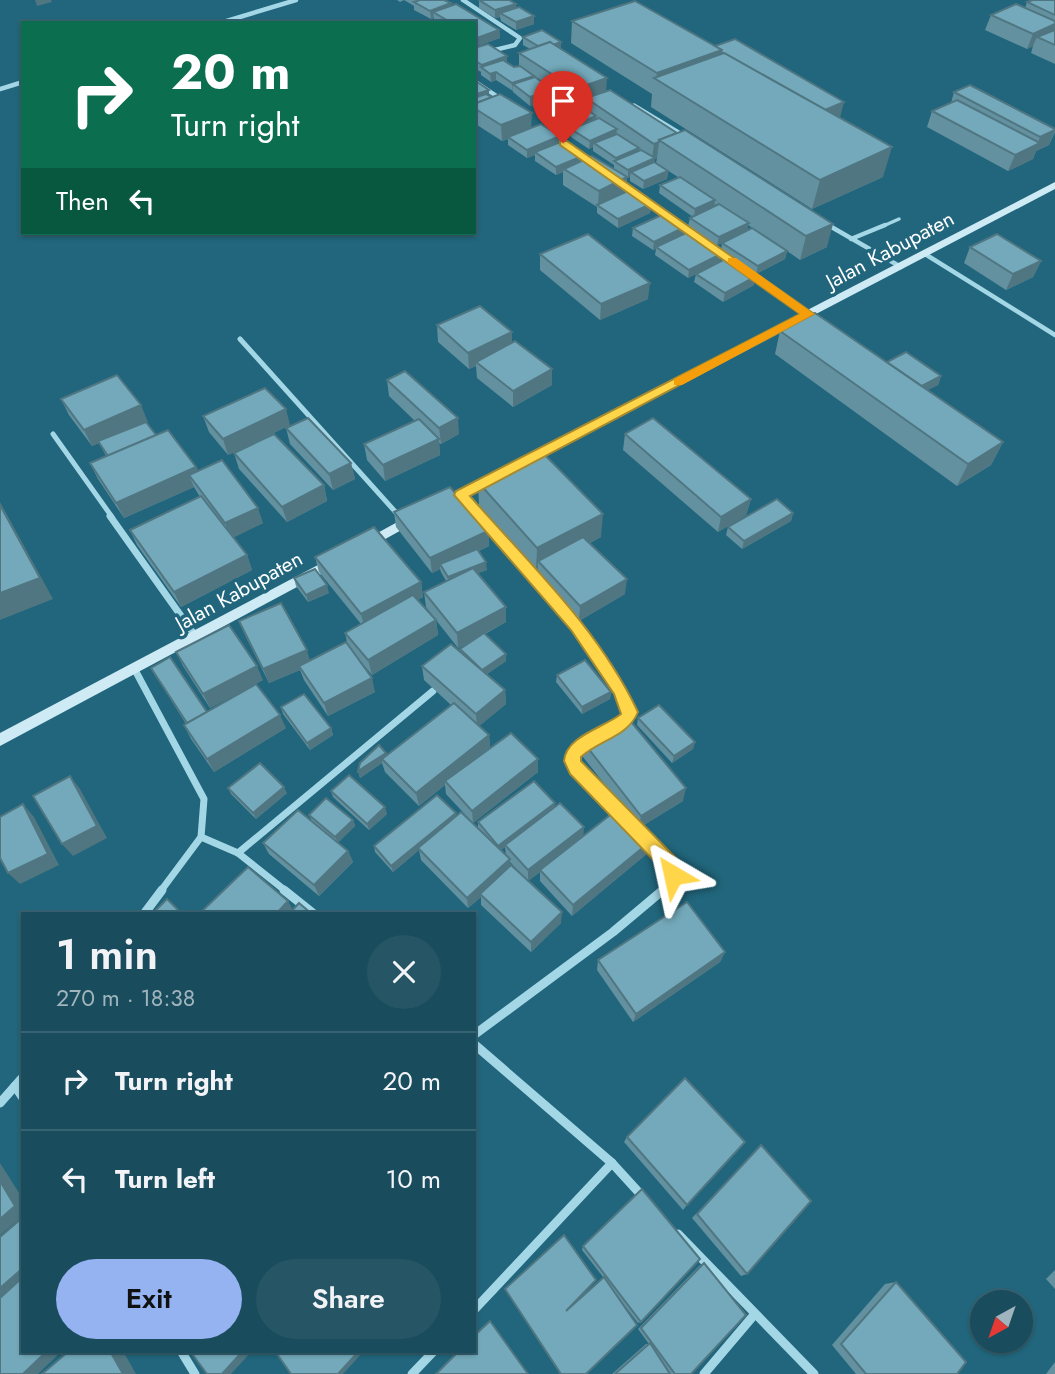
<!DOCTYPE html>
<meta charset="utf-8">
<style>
body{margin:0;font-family:Jost,sans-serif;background:#265666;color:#f1f3f6;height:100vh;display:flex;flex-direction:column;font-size:26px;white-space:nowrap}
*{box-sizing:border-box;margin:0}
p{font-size:23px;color:#9fb4bc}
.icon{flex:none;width:38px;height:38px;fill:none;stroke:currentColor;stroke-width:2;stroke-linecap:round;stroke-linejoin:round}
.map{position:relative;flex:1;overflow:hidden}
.details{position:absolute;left:21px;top:912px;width:455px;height:441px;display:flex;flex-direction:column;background:#194c5d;border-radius:0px;box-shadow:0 2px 5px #0004,0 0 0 2px #376372}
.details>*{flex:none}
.banner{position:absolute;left:21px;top:21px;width:455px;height:214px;border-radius:0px;box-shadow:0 2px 5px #0004,0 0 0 2px #376372;background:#0b6e4f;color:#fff;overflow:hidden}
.needle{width:46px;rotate:220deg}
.fabs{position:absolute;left:970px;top:1290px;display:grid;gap:14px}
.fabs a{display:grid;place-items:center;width:63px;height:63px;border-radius:50%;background:#194c5d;box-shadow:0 2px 5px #0004,0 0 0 2px #376372;font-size:35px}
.pin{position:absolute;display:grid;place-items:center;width:60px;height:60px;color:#fff;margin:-72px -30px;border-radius:50% 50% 50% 0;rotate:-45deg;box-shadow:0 0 7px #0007}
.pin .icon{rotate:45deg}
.me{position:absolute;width:77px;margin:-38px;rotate:324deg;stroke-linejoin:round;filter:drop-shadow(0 0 5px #0008)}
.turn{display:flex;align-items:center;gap:24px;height:147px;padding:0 35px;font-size:32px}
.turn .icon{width:91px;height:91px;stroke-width:2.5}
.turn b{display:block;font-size:49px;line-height:60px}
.then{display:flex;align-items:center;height:66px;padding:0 35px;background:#0003;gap:14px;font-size:26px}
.round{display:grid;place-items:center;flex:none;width:74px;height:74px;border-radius:37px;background:#265666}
.headline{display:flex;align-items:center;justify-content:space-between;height:119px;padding:0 35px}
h1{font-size:42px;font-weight:600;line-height:52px}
.primary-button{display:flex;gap:14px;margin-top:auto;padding:14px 35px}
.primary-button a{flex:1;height:80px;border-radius:42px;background:#95b2f1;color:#111;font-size:28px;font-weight:600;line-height:80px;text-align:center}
.primary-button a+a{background:#265666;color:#f1f3f6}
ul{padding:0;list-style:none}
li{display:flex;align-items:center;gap:21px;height:98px;padding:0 35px;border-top:2px solid #376372}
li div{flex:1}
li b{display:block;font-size:26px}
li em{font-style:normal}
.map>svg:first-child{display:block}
</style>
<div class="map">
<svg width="1055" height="1374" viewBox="0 0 1055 1374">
<rect width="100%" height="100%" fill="#21667c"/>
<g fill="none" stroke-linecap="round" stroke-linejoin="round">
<!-- lane-far1 -->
<g stroke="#a4d7e6" stroke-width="3.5">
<path d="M634,105L682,134"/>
<path d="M827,224L831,227"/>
<path d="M881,227L899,219"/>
</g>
<!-- lane -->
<g stroke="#a4d7e6" stroke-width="4.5">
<path d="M828,225L901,267"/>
<path d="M851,239L885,225"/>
<path d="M925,254L1055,335"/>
</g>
<!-- street-far3 -->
<g stroke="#a4d7e6" stroke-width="4.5">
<path d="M463,0L520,38L515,45L474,55"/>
<path d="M220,23L296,0"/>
<path d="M474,81L501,99"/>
<path d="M0,89L23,82"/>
<path d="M620,182L670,218"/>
<path d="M680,224L684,227"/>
</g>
<!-- street-far2 -->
<g stroke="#a4d7e6" stroke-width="5">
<path d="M681,225L809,314"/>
<path d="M240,339L400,517"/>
<path d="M53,434L112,517"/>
<path d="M460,495L480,517"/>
</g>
<!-- street-far1 -->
<g stroke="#a4d7e6" stroke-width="7">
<path d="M110,516L196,637"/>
<path d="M478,516L576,626L628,707L630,712L620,725"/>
<path d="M135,670L204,799L201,837L160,892"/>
<path d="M594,739L577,750L573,758L576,769L621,815"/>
<path d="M201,837L238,853L287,892"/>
<path d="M644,839L670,865L673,875L661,892"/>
<path d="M238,853L433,691"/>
</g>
<!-- street -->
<g stroke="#a4d7e6" stroke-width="9">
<path d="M284,890L314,914"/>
<path d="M144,914L162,890"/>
<path d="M474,1035L613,932L663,890"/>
<path d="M474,1044L612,1163L643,1197"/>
<path d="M15,1086L23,1098"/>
<path d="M0,1103L23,1077"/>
<path d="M678,1234L814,1374"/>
<path d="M474,1310L612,1163"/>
<path d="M181,1351L195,1374"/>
<path d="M412,1374L434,1351"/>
<path d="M704,1374L754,1315"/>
</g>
<!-- secondary -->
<g fill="#ceebf5" fill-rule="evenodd">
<path d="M1055,182V189L531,463L527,464L521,460L523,457Z"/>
<path d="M493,474L497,475L499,478L497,481L447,507H439L437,504L439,501Z"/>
<path d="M412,514L418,519L416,522L369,548H361L359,545L361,542Z"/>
<path d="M335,556L340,558L341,561L340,564L0,746V733Z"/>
</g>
</g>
<!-- wall -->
<g fill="#6391a0" fill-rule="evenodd">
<path d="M397,0H444L451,3V6L499,30L500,38L477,46L474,44V23H439L434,20V18L431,19L414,10V6L404,0L400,2Z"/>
<path d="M479,0L516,8L534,16V24L516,30L501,21L500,17L495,18L479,8Z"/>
<path d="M1029,0H1055V64L1031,53L1033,46L1027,49L985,30L991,15L1025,8L1027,2L1031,1Z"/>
<path d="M635,1L840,118L883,177L812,209L651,107L652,94L571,43L572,21Z"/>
<path d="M523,37L561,42V49L606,91L827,247L800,260L787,251L785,259L756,274L721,251L722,243L717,245L688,226L690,218L693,217L659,193L660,185L678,177L656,163L657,158L655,159L654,162L668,171L667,179L643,189L630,181V177L627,178L626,192L651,204L650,213L618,228L597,213V207L563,185V172L556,175L535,161V155L527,158L508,145V139L502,141L474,123V80L489,95L531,128L560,136V142L584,159L614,169V165L593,151V147L589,149L571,137V134L569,135L556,125V123L533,107V105L530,106L513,92V91L496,80L491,82L481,75V72L474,68V48L507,63L514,67L519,66V53L530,49L523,45ZM585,101V109H578L575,105ZM748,225L776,243L747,231Z"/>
<path d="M954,92L1055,129V132L1049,145L1036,151L1033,159L1008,171L927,127L932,111L951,103Z"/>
<path d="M633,228L686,233L721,254L719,262L754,285L723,302L694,282L696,274L688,278L655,255L656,249L653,250L632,236Z"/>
<path d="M970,247L1041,261L1033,277L1006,290L964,263Z"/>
<path d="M540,254L648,299L600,320L540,270Z"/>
<path d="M437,325L512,343L552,369V385L513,407L477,378L476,366L469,369L438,342Z"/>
<path d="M780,331L887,362L941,376L938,385L927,390L1003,442L991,465L957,486L775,354Z"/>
<path d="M387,380L459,434L441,444L439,443L440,455L385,481L367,460L364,444L415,421L389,396Z"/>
<path d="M61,399L148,422H146L156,435L196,467L198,471L263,523L233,537L247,555L252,570L181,607L137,545L130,530L200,497L194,487L124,518L98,479L90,463L106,456L99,443L92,446L69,415Z"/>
<path d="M203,416L290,425L228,455L209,432Z"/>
<path d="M286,428L351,463L355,479L333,490L290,444Z"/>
<path d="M625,434L751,499L746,515L718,532L623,450Z"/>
<path d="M234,453L324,485L327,501L287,522L239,469Z"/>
<path d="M478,482L601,537L590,543L625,594L579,621L538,576V570H536L479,505Z"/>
<path d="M394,512L488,531L489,546L479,551L487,570L477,573L506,622L485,634L506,661L487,674L505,690L506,704L479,726L489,735L490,748L538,772L473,823L446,794L445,785L419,806L385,772L382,763L360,778L358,771L386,755L451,705L424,680L422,666L460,652V649L476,639L458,648L436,620L438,635L372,675L357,657L375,692L328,716L304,680L300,670L269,683L245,635L239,621L310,660L348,646L345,633L361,624L319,572L315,557L421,582L423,597L418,600L436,620L426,607L424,592L446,581L441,572L440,569L432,573L396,527Z"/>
<path d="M793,513L791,521L742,549L726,535L728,527Z"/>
<path d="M294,578L329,593L308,602L296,586Z"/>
<path d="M176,652L263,680L210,708L183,666Z"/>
<path d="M151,668L207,712L286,728L214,772L191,739L184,725L186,724Z"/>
<path d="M557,675L611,692L610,699L582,714L556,682Z"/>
<path d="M281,707L331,728L333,735L310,750L283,714Z"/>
<path d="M638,718L695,742L693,749L672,763L637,725Z"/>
<path d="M584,743L683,801L639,828L652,840L649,852L572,916L540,881V872L528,881L561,923L531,952L481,905V897L468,908L421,860L419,850L393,872L375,852L374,846L456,813V817L478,828V822L555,803L554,807L583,836L637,825L583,757ZM505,847L506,855L501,850ZM510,862L525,878L510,866Z"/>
<path d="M228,788L287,793L256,819L231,794Z"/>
<path d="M331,791L387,814L369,830L333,797Z"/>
<path d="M309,815L353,820L355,826L338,842L348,851L353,862L319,896L269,854L263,843L312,821Z"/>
<path d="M725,952L720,962L633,1022L597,970L598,960Z"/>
<path d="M627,1137L687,1205L683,1210L624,1142Z"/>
<path d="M761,1145L747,1274L741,1276L692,1218Z"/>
<path d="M583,1246L641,1322L638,1323L614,1292L586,1374H560L505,1289L568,1310L603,1277L582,1250Z"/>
<path d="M704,1263L691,1374H671L660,1359L670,1374H612L646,1344H649L638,1329L699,1266Z"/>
<path d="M1055,1270V1289L1046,1279Z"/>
<path d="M896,1282L957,1374H856L832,1345L885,1284Z"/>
<path d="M1055,1362V1374H1046Z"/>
</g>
<!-- shaded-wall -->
<g fill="#507682">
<path d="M35,0H51L52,2L37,6Z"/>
<path d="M451,3V11L433,12L434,18L431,19L430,11Z"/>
<path d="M516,4V12L500,13V17L495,18V10Z"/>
<path d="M534,16V24L516,30V22Z"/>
<path d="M1055,24V32L1037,37L1033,46L1027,49L1033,34Z"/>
<path d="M499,30L500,38L477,46V38Z"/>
<path d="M561,42V50L542,49Z"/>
<path d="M722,50L718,72L656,80L657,73Z"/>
<path d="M507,56V64L482,68V65Z"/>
<path d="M496,72V80L491,82L490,74Z"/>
<path d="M534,76V84H513L512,91V83Z"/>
<path d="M607,78L606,93L586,98L585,101L574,105L575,89Z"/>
<path d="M489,90V98L474,103V95Z"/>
<path d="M553,90V98L533,99V105L530,106V97Z"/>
<path d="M844,102L840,118L821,111Z"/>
<path d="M578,107L577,115L556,116L555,123V115Z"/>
<path d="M532,113L531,129L502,141L501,125Z"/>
<path d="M596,116V124L571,129V134L569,135V127Z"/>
<path d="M617,129L616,138L594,143L593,147L589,149L590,141Z"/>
<path d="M1055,130L1049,145L1036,151L1033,159L1008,171L1015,155L1037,145L1040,137Z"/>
<path d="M560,136V145L535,152V155L527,158V150Z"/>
<path d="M659,142L657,158L655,159L654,166L631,172L630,177L628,178V170L652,159L654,144Z"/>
<path d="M892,147L883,177L812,209L820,180Z"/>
<path d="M639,148L638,156L616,162V158Z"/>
<path d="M585,155L584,164L564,169L563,172L556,175V167Z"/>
<path d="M668,171L667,179L643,189L644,181Z"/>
<path d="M627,177L626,194L598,205L599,191Z"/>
<path d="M715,200L714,209L694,217L695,209Z"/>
<path d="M651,204L650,213L618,228V219Z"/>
<path d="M749,223L747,231L717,245L719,237Z"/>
<path d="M833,224L827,247L800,260L806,236Z"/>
<path d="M687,226L685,235L656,247V249L653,250L654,242Z"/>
<path d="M787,251L785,259L756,274L758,266Z"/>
<path d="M721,254L719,262L688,278L689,270Z"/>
<path d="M1041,261L1033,277L1006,290L1013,274Z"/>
<path d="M755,277L754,285L723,302L725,293Z"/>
<path d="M650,283L648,299L600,320L601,304Z"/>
<path d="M512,332V348L476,362V366L469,369L468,353Z"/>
<path d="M552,369V385L513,407V391Z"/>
<path d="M941,376L938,385L914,397L917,389Z"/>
<path d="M141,405L148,422L92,446L84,430Z"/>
<path d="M286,409L290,425L228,455L223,439Z"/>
<path d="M458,418L459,434L441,444L439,428Z"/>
<path d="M439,439L440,455L385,481L383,465Z"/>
<path d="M1003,442L991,465L957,486L968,464Z"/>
<path d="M351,463L355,479L333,490L329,474Z"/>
<path d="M196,467L202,483L189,475L194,487L124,518L116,503Z"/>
<path d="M324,485L327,501L287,522L282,507Z"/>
<path d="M751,499L746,515L718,532L721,517Z"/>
<path d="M0,502L53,599L0,620Z"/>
<path d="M258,508L263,523L231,539L225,523Z"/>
<path d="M793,513L791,521L742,549L744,541Z"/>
<path d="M603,514L601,537L543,567L538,561V570H536L537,548Z"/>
<path d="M488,531L489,546L442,568L440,564V569L432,573L430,558Z"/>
<path d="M247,555L252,570L181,607L174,592Z"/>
<path d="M486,562L487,570L449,585L448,577Z"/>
<path d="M627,579L625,594L579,621L580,606Z"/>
<path d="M421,582L423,597L365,629L361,614Z"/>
<path d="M327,585L329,593L308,602L306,595Z"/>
<path d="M506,607V622L458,648L457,633Z"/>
<path d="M436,620L438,635L372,675L368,660Z"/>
<path d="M307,650L311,665L299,666L300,670L269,683L263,669Z"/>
<path d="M506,654V661L481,678V670Z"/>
<path d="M257,666L263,680L210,708L203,694Z"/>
<path d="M372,678L375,692L328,716L324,703Z"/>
<path d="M505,690L506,704L477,728L476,714Z"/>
<path d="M611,692L610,699L582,714V707Z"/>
<path d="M280,715L286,728L214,772L207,759Z"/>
<path d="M331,728L333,735L310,750L307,743Z"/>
<path d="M489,735L490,748L445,781V785L419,806L416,793Z"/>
<path d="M695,742L693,749L672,763L674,756Z"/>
<path d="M386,753L387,759H382V763L360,778L358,771Z"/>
<path d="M538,759V772L473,823L472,811Z"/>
<path d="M70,776L80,789L107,838L73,856L62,844Z"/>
<path d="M284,787L287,793L256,819L253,813Z"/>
<path d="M686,788L683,801L639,828L641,816Z"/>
<path d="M555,803L554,810L505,845V847L499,852L498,846Z"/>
<path d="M23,804L34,817L59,865L20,884L8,873Z"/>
<path d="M385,807L387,814L369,830L367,824Z"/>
<path d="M456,813V820L418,848L419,850L393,872L391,866Z"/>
<path d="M353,820L355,826L338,843L335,837Z"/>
<path d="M584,827L583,840L540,870V872L528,881V870Z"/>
<path d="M652,840L649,852L572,916L573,905Z"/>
<path d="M348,851L353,862L319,896L314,885Z"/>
<path d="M510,859L511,870L480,894L481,897L468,908L467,898Z"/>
<path d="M288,901L294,912L293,914H276Z"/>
<path d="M562,912L561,923L531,952V942Z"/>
<path d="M725,952L720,962L633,1022L636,1014Z"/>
<path d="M0,1163L23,1199V1216L0,1235Z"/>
<path d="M23,1268V1284L0,1304V1288Z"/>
<path d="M47,1351H62L38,1374H23Z"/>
<path d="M110,1351H123L136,1374H123Z"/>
<path d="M243,1351H252L231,1374H222Z"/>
<path d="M359,1351H364L343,1374H338Z"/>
</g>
<!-- building -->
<g fill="#73a9ba" stroke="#507682" stroke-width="2">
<path d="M420,0H444L451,3L430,11L414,2Z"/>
<path d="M479,0H509L516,4L495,10Z"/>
<path d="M1033,0H1055V15L1027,2Z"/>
<path d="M635,1L722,50L657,73L572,21Z"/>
<path d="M456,4L499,30L477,38L474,36V23H452L433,12Z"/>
<path d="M1016,4L1055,21V24L1033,34L991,15Z"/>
<path d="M519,7L534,16L516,22L500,13Z"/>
<path d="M542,30L561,42L553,45L550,42L538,46L523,37Z"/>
<path d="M1055,30V45L1037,37Z"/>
<path d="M735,39L844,102L825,110L724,53H721L722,50L715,46Z"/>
<path d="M550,42L607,78L575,89L519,53Z"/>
<path d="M488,44L507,56L482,65L474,60V48Z"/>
<path d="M724,53L892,147L820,180L654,78Z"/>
<path d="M503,60L514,67L520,66L534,76L512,83L496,72L490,74L481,67Z"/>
<path d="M535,77L553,90L530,97L513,84Z"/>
<path d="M474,80L489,90L474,95Z"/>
<path d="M970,85L1055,129V130L1040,137L954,92Z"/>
<path d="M610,90L677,133L659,140V142L654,144L586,98Z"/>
<path d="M556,91L578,107L555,115L533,99Z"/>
<path d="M486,94L492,97L474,104V98Z"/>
<path d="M500,94L532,113L501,125L474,108V104Z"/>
<path d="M957,100L1040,143L1015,155L932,111Z"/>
<path d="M583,107L596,116L569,127L556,116Z"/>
<path d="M599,118L617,129L590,141L571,129Z"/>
<path d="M541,124L560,136L527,150L508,137Z"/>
<path d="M685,130L833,224L806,236L659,140Z"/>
<path d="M617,134L639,148L616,158L594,143Z"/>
<path d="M563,141L585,155L556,167L535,152Z"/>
<path d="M641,150L655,158L628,170L614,161Z"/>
<path d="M592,156L627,177L599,191L564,169Z"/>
<path d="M654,162L668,171L644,181L631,172Z"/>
<path d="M680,177L715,200L695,209L660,185Z"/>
<path d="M630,190L651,204L618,219L597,205Z"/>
<path d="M719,204L749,223L719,237L690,218Z"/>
<path d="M666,213L687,226L654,242L633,228Z"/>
<path d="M752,228L787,251L758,266L722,243Z"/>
<path d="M688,232L721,254L689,270L656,247Z"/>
<path d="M588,234L650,283L601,304L540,254Z"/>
<path d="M997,234L1041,261L1013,274L970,247Z"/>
<path d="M727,258L755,277L725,293L696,274Z"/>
<path d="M480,306L512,332L468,353L437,325Z"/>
<path d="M815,313L1003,442L968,464L780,331Z"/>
<path d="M515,341L552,369L513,391L476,362Z"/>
<path d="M906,352L941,376L922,386L887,362Z"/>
<path d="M405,371L458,418L439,428L387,380Z"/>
<path d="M117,375L141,405L84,430L61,399Z"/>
<path d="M265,388L286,409L223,439L203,416Z"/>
<path d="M308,418L351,463L329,474L286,428Z"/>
<path d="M653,418L751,499L721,517L625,434Z"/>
<path d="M419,419L439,439L383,465L364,444Z"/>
<path d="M146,422L156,435L108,456L98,441Z"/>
<path d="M168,430L196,467L116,503L90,463Z"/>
<path d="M274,434L324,485L282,507L234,453Z"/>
<path d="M542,452L603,514L537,548L478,482Z"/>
<path d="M222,460L258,508L225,523L189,475Z"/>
<path d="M450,487L488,531L430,558L394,512Z"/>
<path d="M201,496L247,555L174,592L130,530Z"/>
<path d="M777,499L793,513L744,541L728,527Z"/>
<path d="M0,505L40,578L0,593Z"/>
<path d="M374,527L421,582L361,614L315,557Z"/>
<path d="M583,537L627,579L580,606L538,561Z"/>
<path d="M477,549L486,562L448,577L440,564Z"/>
<path d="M473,568L506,607L457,633L424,592Z"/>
<path d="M315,569L327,585L306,595L294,578Z"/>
<path d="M413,595L436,620L368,660L345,633Z"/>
<path d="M281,603L307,650L263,669L239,621Z"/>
<path d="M229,625L257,666L203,694L176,652Z"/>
<path d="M484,633L506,654L482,670L460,649Z"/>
<path d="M346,642L372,678L324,703L299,666Z"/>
<path d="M451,644L505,690L476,714L422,666Z"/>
<path d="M170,657L207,712L187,723L151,668Z"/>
<path d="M585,660L611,692L582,707L557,675Z"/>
<path d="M256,684L280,715L207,759L184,725Z"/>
<path d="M304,694L331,728L307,743L281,707Z"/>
<path d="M454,703L489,735L416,793L382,759Z"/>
<path d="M659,705L695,742L674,756L638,718Z"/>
<path d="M628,718L686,788L641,816L584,743Z"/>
<path d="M511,733L538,759L472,811L445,781Z"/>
<path d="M379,745L386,753L358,771L360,763Z"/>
<path d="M260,763L284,787L253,813L228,788Z"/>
<path d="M349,775L385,807L367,824L331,791Z"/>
<path d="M70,776L97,826L62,844L33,796Z"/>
<path d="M534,781L555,803L498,846L478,822Z"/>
<path d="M437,795L456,813L391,866L374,846Z"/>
<path d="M326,798L353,820L335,837L309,815Z"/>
<path d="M560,803L584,827L528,870L505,845Z"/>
<path d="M23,804L48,854L8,873L0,858V817Z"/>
<path d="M619,808L652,840L573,905L540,870Z"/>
<path d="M298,810L348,851L314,885L263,843Z"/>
<path d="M461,812L510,859L467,898L418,848Z"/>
<path d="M511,865L562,912L531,942L480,894Z"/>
<path d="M248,867L288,901L276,914H199Z"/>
<path d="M167,899L182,914H152Z"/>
<path d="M687,902L725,952L636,1014L598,960Z"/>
<path d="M299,903L312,914H289Z"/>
<path d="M685,1078L745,1142L687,1205L627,1137Z"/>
<path d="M761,1145L811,1201L747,1274L697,1214Z"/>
<path d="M0,1181L15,1206L0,1219Z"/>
<path d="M642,1189L700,1259L641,1322L583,1246Z"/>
<path d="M22,1218L23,1268L0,1288V1237Z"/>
<path d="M564,1235L596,1280L566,1311L604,1277L637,1325L586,1374H561L505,1289Z"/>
<path d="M704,1263L746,1315L691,1374H675L641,1328Z"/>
<path d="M23,1277V1351H47L23,1374H0V1298Z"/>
<path d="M896,1282L966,1362L957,1374H866L841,1344Z"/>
<path d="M490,1321L528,1374H436L459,1351H474V1336Z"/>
<path d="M650,1343L670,1374H615Z"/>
<path d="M69,1351H110L123,1374H42Z"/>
<path d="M190,1351H243L222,1374H207Z"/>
<path d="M275,1351H359L338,1374H291Z"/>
</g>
<!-- route -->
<path fill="#ffd54a" stroke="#a68a30" stroke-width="2" d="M560,141H567L814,314L470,496C530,564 599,629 638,712C628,737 599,740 581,757V761L677,859L682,875L679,881L673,884L667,881L662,869L570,774L564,761C566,736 603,728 621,714L614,694L571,630L454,495L456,491L800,314L560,145Z"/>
<!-- slow -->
<path fill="#f59e0b" d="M728,258H736L814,314L682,385H674V379L800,314L728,263Z"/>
<g text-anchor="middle" stroke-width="7" stroke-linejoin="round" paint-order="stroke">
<!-- street labels -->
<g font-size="21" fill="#fff" stroke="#21667c">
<text transform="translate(890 250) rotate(-28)" y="7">Jalan Kabupaten</text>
<text transform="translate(239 591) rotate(-29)" y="7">Jalan Kabupaten</text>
</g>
</g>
</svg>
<div class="fabs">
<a><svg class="needle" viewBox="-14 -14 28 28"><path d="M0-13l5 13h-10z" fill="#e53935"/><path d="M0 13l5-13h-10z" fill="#9fb4bc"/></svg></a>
</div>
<div class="pin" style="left:563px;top:143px;background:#d93025"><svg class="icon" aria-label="arrive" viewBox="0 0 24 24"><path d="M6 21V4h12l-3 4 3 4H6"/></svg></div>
<svg class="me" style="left:673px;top:875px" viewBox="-20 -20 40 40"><path d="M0-17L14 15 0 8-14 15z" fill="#ffd54a" stroke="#fff" stroke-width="4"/></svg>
<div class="banner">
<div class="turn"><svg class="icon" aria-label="right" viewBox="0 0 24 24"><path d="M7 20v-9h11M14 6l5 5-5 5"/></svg><div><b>20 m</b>Turn right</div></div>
<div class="then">Then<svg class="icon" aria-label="left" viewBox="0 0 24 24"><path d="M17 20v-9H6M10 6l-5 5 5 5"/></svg></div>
</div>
<section class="details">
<div class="headline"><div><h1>1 min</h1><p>270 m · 18:38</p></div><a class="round"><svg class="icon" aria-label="close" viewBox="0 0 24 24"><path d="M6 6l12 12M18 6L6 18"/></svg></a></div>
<ul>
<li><svg class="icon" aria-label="right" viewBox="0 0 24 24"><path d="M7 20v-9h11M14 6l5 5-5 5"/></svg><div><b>Turn right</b></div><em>20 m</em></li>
<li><svg class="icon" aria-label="left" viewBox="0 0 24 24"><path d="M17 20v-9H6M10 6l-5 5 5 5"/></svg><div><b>Turn left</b></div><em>10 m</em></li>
</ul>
<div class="primary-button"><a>Exit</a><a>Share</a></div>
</section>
</div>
